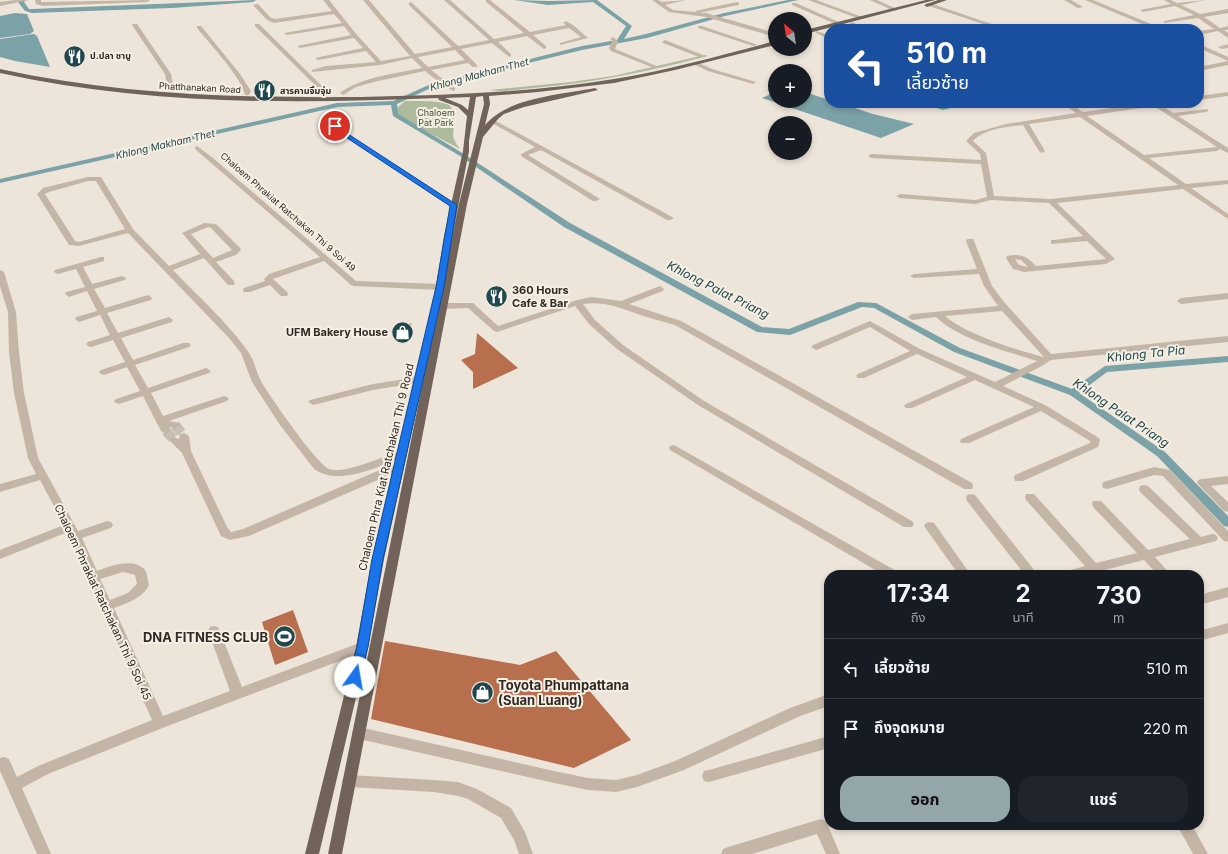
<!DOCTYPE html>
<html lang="th">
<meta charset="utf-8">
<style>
body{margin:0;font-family:Inter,"Noto Sans Thai",sans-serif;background:#20242c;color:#f1f3f6;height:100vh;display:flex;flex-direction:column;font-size:15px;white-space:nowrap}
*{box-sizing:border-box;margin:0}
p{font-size:13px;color:#9ea1a6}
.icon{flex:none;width:22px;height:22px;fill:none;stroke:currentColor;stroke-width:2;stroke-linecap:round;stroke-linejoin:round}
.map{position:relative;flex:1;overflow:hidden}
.side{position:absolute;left:824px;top:570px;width:380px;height:260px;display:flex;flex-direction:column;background:#171b24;border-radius:16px;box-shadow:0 2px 6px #0003}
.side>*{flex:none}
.hud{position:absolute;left:824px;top:24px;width:380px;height:84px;border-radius:16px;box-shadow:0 2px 6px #0003;background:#1a4fa0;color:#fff;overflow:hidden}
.needle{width:26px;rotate:330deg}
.tools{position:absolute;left:768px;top:12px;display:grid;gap:8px}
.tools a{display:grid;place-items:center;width:44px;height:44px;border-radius:50%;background:#171b24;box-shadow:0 2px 6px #0003;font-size:20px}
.pin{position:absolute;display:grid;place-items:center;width:34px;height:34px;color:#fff;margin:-17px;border:2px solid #fff;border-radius:50%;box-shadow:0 1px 4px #0007}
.me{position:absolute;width:44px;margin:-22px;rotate:13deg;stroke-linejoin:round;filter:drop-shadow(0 0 3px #0008)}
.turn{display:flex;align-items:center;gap:14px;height:84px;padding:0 16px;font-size:18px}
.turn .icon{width:52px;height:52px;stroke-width:2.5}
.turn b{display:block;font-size:28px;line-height:34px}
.eta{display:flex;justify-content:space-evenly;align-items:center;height:68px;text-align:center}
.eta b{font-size:24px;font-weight:700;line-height:28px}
.action{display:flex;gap:8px;margin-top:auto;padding:8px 16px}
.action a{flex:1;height:46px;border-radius:16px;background:#93a6aa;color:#111;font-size:16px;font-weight:700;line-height:46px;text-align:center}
.action a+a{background:#20242c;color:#f1f3f6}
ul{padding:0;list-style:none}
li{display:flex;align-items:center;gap:12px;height:60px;padding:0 16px;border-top:1px solid #363941}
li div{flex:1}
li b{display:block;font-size:15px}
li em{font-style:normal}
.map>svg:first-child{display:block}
</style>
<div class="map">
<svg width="1228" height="854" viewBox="0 0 1228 854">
<rect width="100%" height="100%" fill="#ede5d9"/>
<!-- green -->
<g fill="#adba9b">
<path d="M705,55L708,56C650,71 593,83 533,88C520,89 503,93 490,90L571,82L613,76Z"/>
<path d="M405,101C415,101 441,100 449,105C453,108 454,116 454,120C454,136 450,135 460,149L403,119L397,113L396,109Z"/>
</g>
<!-- water -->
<g fill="#7ba2a7">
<path d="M15,13L27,14L34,31L30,34L0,38V16Z"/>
<path d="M34,34L37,36L50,67L15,61L0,57V39Z"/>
<path d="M775,92V101H805V92L829,100V103H840L873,114L914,124L881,138L762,98Z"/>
<path d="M921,103H950L959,106L943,110Z"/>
</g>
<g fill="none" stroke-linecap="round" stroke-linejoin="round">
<!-- canal -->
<g fill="#7ba2a7" fill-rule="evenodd">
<path d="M20,0H26L24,2L29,9H32L256,0L253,2L172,8L32,13L25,11L18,2Z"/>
<path d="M514,0L548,1L597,0L632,26L624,39L646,34L724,13L788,0H798L725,16L647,38L582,50L435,86L397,104L398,114L464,154L570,223L762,327L789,329L858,302L876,303L960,348L1072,389L1105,366L1228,356V362L1107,372L1079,393L1165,452L1228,516V527L1224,526L1157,456L1070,395L954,352L874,308L862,307L790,335L757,332L564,227L460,156L393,116L391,105L337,107L0,183V179L337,103L393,101L431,84L582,46L617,40L626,26L593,2L548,5Z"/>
</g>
</g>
<!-- building -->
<g fill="#b76f4d">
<path d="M411,323L412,333L407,343L393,330Z"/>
<path d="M477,333L518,368L473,389V372L461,360L475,354Z"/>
<path d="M293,610L308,652L275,665L262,622Z"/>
<path d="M385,641L520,665L556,651L631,740L574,768L371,719Z"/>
</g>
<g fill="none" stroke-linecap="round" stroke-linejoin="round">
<!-- minor-tunnel -->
<g stroke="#c7c0b5" stroke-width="10" stroke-dasharray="10 5" stroke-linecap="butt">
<path d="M175,425L184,436"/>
<path d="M166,431L174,440"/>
</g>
<!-- minor -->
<g fill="#c4b6a6" fill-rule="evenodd">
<path d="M16,0H29L0,6V2Z"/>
<path d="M35,0H41V2H43L150,0L147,2L43,6L36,4Z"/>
<path d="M323,0H329L357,35L381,61L410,56L363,0H369L415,54L452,47L409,5V3L411,2L458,46L489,40L444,0H450L494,39L524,33L486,2V0H490L530,32L566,25L563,23L566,21L573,25L588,38L560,45V43L581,37L569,28L533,35L546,46V48L544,49L527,36L498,42L511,54V56L509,57L492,43L461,49L477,65V67H473L468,63L431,70L455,88V90L453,91L439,82L425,71L378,81L356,87L343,95L340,93L341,92C365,76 395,74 422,68L412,58L380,65L312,72V70L326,66L376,62L366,51L318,60L315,58L363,48L354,38L300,48L297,46L351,35L344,26L287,35L284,33L342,23L334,14L274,23L267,20L253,5L258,4L271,18L275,19L332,11ZM455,50L465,60L428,67L418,57Z"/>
<path d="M652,0H658L662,2L686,0L665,5L673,10L706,13L775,33V37L706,17L669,12Z"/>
<path d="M808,0H816L865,18L860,19Z"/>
<path d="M870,0H877L897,9L892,10Z"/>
<path d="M1064,0H1071L1083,7L1078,8Z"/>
<path d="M1085,0H1093L1163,29C1157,29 1152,26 1147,26C1140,25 1127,29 1118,29L1142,24Z"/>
<path d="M1164,0H1171L1177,3L1206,0L1181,5L1200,14L1228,9V13L1204,17L1220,28L1228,26V30H1224L1228,33V38L1218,31L1199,35V31L1214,29L1198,18L1164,23V21L1194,15L1175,6L1143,12L1140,10L1171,4Z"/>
<path d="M737,2L739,3V5L698,13L695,11Z"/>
<path d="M792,3H796L843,24L838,25L792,5Z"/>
<path d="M926,3H930L1006,29H998L926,5Z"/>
<path d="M852,22L865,28L866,29H859L850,25V23Z"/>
<path d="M133,24H137L171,74L173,84L169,91L164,90L167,84L165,74L132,25Z"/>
<path d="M255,24H259L325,89L324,94H320V90L255,26Z"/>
<path d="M197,26H201L240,74L251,91L249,95H245C242,78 210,44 197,28Z"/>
<path d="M698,26H702L758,45L753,46L698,28Z"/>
<path d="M816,31L829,35V39L816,33Z"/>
<path d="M613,37L618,41L615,49L659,67L654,68L611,51L609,48L612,41L610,39Z"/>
<path d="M665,40L703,55L704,56L699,57L663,43L662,42Z"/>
<path d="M1199,44L1228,57V61L1199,48Z"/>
<path d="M1228,44V48L1221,49L1218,47Z"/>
<path d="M1228,61V65L1199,71V67Z"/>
<path d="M693,62H697L712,69L756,82L753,84L708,71L693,64Z"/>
<path d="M1228,92V96L1199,100V96Z"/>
<path d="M1004,103H1012L1009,105Z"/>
<path d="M1062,103H1069L1083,112L1149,103H1165L1161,105L1173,113L1208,109V111L1206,112L1178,116L1228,148V153L1220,149L1217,151L1149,158L1186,184L1228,180V184L1191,188L1228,214V219L1183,189L1057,203L1115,259L1106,264L1024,272L1013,269L1006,258L1007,256C1020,253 1027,256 1036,266L1106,259L1087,241L1051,244V240H1054L1083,236L1049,203L991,200L975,204L900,198L896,196L900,194L975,200L987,197L981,164L871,158L868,156L871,154L981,160L980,154L966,141L974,133L1006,124L1076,113ZM1154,106L1217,147L1144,155L1087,116ZM1080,117L1178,185L1051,199L994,196L986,153L973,141C984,129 1007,127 1023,125L1039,151L1042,153L1045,151L1029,124ZM1015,259L1021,260L1028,267L1019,265Z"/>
<path d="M326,119H330L345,132L458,205L457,207H451L341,134L326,121Z"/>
<path d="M490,120H494L674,218L670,220H667L541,150L528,155L600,199L596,201H593L521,156V154L535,147L490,122Z"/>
<path d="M197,146L213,158L356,281L440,284L444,287L440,290L354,286L351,285L324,261L273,279L287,292L288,294L287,296H281L270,285L250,292H244L243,290L244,288L265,281L264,279L269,274L320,257L195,149V147Z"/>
<path d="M88,177H101L133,229L169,266L200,254L182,233L204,223L216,224L240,248L241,250L236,255L216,262L234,281L235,283L234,285H228L204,258L173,270C198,296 226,321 247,350C255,360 256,373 262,383C272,399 315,462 329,469C344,475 386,455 402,451L406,452L407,454L406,456C379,466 340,487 314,469L280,425L252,382L241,353L229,338L128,233L79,246L69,245L37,194L43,188ZM88,181H96L125,229L79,242L75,241L45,194L49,192ZM208,227L211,228L232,250L213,258L191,234Z"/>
<path d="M967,239H973L974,241L992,286L1004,302L1051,354L1228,336V342L1051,360L1040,367L1003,386L1045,405L1099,438L1100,440L1098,447L1023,481H1015L1014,478L1015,475L1090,443V441L1041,411L969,443H961L960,441L961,439L1034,407L975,380L912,408H906L904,406L906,404L967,377L917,354L864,378H858L856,376L858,374L910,351L870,327L819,349L816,350L811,347L813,345L870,321L920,349L995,382L1037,361C1004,350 962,341 936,317L912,320L908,317L912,314L998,306L984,286L979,274L914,278L910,276L914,274L977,269L966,241ZM1002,311L1044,357C1018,351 964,333 945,316Z"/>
<path d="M101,257H104V261L83,267L92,284L122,276L126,278L125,280L94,289L105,308L148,295L152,298L151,300L107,313L118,333L169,317L173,320L172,322L121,338L133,360L183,343H189L191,345L189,347L135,365L148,388L203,369L206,368L211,371L209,373L151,393L163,416L224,396L227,397L229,399L227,401L169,421L179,423L180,425L175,428L169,427L171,431L166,434L161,431L143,396L119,404L116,403L114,401L116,399L140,391L127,367L104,375L101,374L99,372L101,370L125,362L113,340L91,347L88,346L86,344L88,342L110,335L100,315L79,322L75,319L76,317L97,311L87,291L69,297L65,294L66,292L85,287L76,269L58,274L54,272L55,270Z"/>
<path d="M0,270L4,272L16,312L19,352L24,393L38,458L78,531L107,521L111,522L113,525L111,528L82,538L97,571C109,566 134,557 145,570C147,573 148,581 149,585C142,599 127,603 114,608L163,716L230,691L208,631L210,627L214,626L218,627L242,687L362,642L366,643L368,647L366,651L165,727L48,774L22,788L51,854H37L0,771V758L4,757L9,759L17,777L38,766L152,720L68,532L0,559V550L64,525L40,480L0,492V484L36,474L28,458L14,393L9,352L8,312L0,286ZM123,572L135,575L137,584L128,593L110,600L100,579Z"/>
<path d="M660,286L664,289L663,291L629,304L681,321L972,483L973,486L972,489H964L675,325C662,321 648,318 635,313C618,307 602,301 583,304L595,320L623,345L704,401L912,521L914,524L912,527H904L698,405L617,349L589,324L575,306L497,332L494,331L468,308L443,309L439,306L443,303H473L498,326L577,300L592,297L621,301Z"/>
<path d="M1228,293V299L1181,304L1177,301L1181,298Z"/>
<path d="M419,377L422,378L424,380L422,382L373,390L313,405L308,402L310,400L373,384Z"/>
<path d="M184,433L189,436L191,451L227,527L231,532L243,529L382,469L398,465L402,466L403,469L402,472L389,475L249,536L230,540L221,536L182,453L169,440L174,437L179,439L180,434Z"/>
<path d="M674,445L898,572L900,575H884L670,450L669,448L670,446Z"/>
<path d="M1154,467L1170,470L1228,531V542L1224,541L1163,476L1154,475L1107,489L1103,488L1102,485L1103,482Z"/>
<path d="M1228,476V484L1211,486L1228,502V512L1224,511L1197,483L1198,480L1202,479Z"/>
<path d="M1144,485L1148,486L1201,537L1212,534L1216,535L1218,538L1216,541L1155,557L1171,575H1158L1144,560L1085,575H1062L1064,572L1085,566L1026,500L1025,497L1026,494H1034L1096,563L1137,553L1093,507L1092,504L1093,501H1101L1148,550L1190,539L1140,492L1139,489L1140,486Z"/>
<path d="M971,494L975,495L1038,575H1025L967,501L966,498L967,495Z"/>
<path d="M930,522L934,523L971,575H959L924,526L926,523Z"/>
<path d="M1228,587V597L1199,605V595Z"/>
<path d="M1228,623V633L1199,641V631Z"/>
<path d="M829,694V706L800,716L684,770L637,787L616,792L588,790L554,783L359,739L354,737L352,733L354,729L359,727L554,771L588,778L616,780L637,775L675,761L790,708Z"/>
<path d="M829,736V748L709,782L704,781L702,776L704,771L709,770Z"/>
<path d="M349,775L434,780L458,782L477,789L511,808L525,832L533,854H519L514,840L501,818L468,799L458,796L434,792L349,787L344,786L342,781L344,776Z"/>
<path d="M821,819L826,821L840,854H826L817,834L752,854H721L723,849L728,847Z"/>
<path d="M1177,825H1192L1208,854H1193Z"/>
</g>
<!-- major -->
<g fill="#716359" fill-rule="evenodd">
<path d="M926,0H935L805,34V30Z"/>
<path d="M938,0H947L927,7L924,5Z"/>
<path d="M775,41V45L675,70L614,83L538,92L489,96L490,104L485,125C509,97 560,95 595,88L598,90L524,107L504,114L498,119L483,137L467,204L342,854H328L424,376L384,559L368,647L319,854H305L356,647L372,559L436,287L444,236L463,151L467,116L458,107L439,100L438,98C292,104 144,105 0,73V69C119,95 239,98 360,97C445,95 530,93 614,79C669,70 722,55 775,41ZM483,96L484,104L459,204L449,253L469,151V141L476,97ZM470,97L468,110L462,105L445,98Z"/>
</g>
</g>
<!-- route -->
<path fill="#1a73e8" stroke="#114b97" d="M333,125H337L345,132L457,205L444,287L383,559L368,647L361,677L359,680L355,682L351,680L349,677L357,647L372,559L436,287L450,206L341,134L333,128Z"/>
<!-- icons -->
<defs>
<symbol id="restaurant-disc" viewBox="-11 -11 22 22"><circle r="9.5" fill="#21474d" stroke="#f6efe4"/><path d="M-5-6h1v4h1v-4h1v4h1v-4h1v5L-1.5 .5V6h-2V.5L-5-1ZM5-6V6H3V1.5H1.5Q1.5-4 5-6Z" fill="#fff"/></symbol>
<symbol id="shop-disc" viewBox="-11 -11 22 22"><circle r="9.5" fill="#21474d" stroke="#f6efe4"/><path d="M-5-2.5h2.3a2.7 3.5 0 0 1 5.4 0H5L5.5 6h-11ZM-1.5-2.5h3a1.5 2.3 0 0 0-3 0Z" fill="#fff"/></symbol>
<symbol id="stadium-disc" viewBox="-11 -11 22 22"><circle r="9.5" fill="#21474d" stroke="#f6efe4"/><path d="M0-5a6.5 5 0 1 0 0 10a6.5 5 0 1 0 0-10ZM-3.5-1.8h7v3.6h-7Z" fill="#fff"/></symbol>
</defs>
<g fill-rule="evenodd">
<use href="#restaurant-disc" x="62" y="44" width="25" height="25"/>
<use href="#restaurant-disc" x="252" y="78" width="25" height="25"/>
<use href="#restaurant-disc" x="484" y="284" width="25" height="25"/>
<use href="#shop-disc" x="390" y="320" width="25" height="25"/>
<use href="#stadium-disc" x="272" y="624" width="25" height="25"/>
<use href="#shop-disc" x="470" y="680" width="25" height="25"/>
</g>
<g text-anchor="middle" stroke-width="4" stroke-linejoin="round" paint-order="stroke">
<!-- far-poi labels -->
<g font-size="9" font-weight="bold" fill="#312a26" stroke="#f6efe4" text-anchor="start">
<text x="90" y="59">ป.ปลา ชาบู</text>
<text x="280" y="94">สารคามจิ้มจุ่ม</text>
</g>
<!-- far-street labels -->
<g font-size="9" fill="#312a26" stroke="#f6efe4">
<text transform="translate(200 88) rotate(3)" y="3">Phatthanakan Road</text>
<text transform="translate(288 212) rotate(41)" y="3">Chaloem Phrakiat Ratchakan Thi 9 Soi 49</text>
</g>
<!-- far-park labels -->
<g font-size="9" fill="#3e4c2d" stroke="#f6efe4">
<text x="436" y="116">Chaloem<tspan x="436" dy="10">Pat Park</tspan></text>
</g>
<!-- far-water labels -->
<g font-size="10" font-style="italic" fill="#21474d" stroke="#f6efe4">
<text transform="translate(479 74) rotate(-15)" y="4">Khlong Makham Thet</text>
<text transform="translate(165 144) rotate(-13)" y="4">Khlong Makham Thet</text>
</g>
<!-- poi labels -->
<g font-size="11" font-weight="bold" fill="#312a26" stroke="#f6efe4" text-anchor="start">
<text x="512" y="294">360 Hours<tspan x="512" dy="13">Cafe &amp; Bar</tspan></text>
<text x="388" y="336" text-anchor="end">UFM Bakery House</text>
</g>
<!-- street labels -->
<g font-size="11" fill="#312a26" stroke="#f6efe4">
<text transform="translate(386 467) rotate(-77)" y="4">Chaloem Phra Kiat Ratchakan Thi 9 Road</text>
<text transform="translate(103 602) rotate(65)" y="4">Chaloem Phrakiat Ratchakan Thi 9 Soi 45</text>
</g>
<!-- water labels -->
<g font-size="12" font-style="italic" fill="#21474d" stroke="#f6efe4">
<text transform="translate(718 290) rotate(27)" y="4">Khlong Palat Priang</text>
<text transform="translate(1146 354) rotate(-6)" y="4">Khlong Ta Pia</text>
<text transform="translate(1121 413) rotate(34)" y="4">Khlong Palat Priang</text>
</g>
<!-- near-poi labels -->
<g font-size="13" font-weight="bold" fill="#312a26" stroke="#f6efe4" text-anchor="end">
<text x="268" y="642">DNA FITNESS CLUB</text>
<text x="498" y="690" text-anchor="start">Toyota Phumpattana<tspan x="498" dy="15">(Suan Luang)</tspan></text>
</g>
</g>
</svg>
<div class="tools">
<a><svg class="needle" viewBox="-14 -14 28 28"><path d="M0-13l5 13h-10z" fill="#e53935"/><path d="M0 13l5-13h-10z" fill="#9ea1a6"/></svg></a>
<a>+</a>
<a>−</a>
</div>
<div class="pin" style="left:335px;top:126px;background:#d93025"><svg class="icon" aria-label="arrive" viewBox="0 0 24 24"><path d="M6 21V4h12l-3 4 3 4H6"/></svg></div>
<svg class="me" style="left:355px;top:677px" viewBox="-20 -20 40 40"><circle r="19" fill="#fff"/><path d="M0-13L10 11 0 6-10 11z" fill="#1a73e8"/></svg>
<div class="hud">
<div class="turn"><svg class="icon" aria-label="left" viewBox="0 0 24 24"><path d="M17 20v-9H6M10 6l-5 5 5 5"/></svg><div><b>510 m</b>เลี้ยวซ้าย</div></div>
</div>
<section class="side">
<div class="eta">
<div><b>17:34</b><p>ถึง</p></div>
<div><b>2</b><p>นาที</p></div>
<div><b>730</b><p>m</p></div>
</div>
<ul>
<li><svg class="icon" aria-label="left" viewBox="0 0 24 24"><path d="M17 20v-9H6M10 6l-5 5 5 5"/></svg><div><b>เลี้ยวซ้าย</b></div><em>510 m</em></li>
<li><svg class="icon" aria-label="arrive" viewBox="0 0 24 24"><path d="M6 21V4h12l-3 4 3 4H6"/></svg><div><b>ถึงจุดหมาย</b></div><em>220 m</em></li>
</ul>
<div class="action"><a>ออก</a><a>แชร์</a></div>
</section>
</div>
